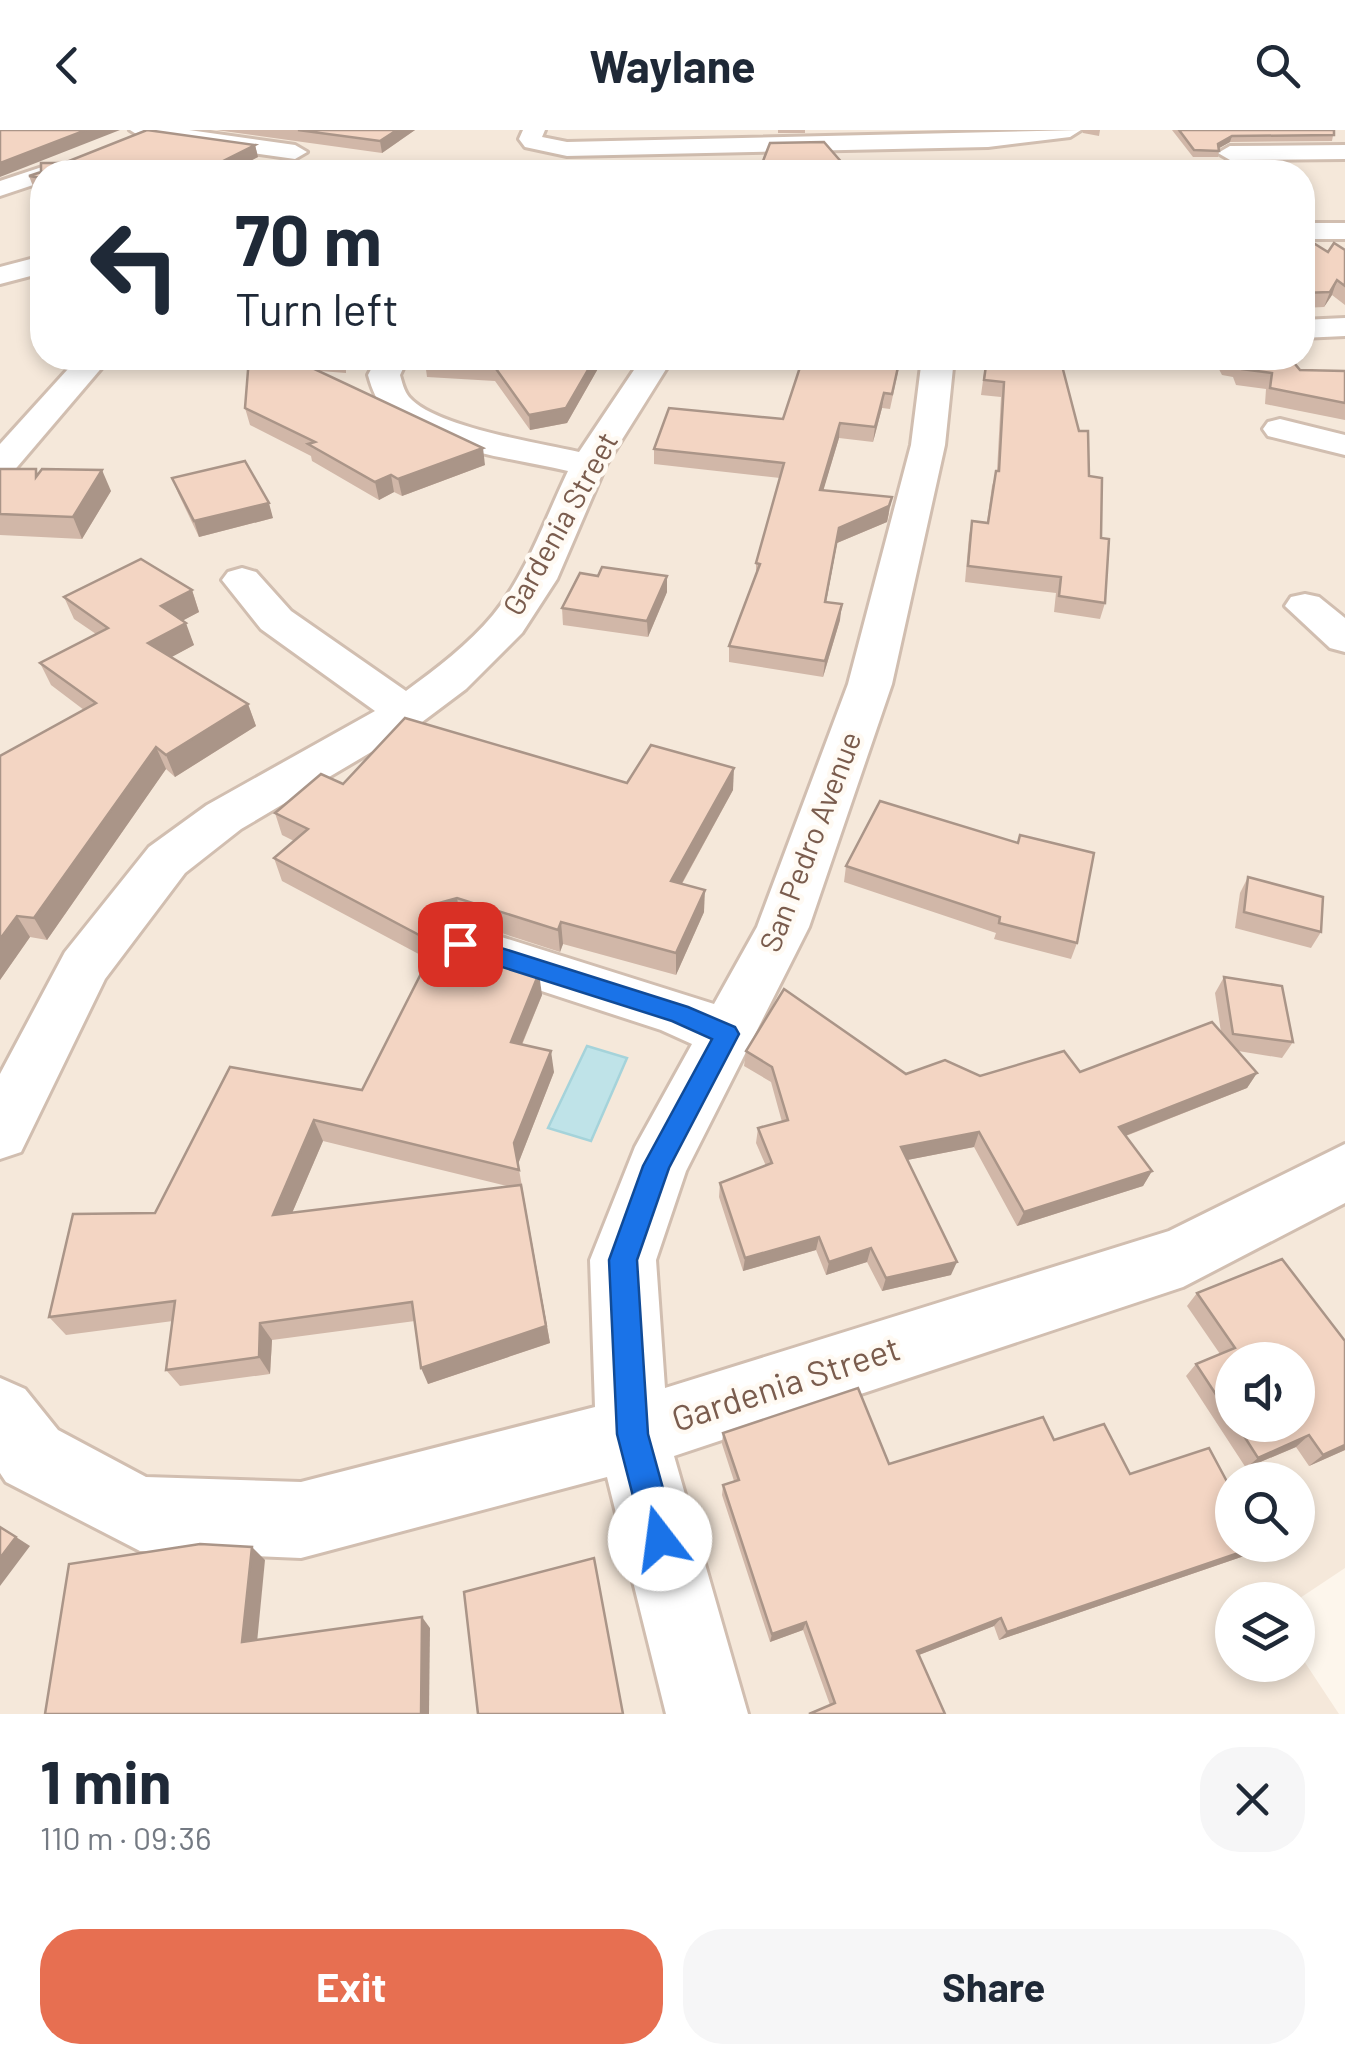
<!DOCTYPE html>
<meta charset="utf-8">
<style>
body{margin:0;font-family:Barlow,sans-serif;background:#f6f6f7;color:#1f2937;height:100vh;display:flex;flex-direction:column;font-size:38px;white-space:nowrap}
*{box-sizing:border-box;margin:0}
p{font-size:32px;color:#747a83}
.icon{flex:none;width:55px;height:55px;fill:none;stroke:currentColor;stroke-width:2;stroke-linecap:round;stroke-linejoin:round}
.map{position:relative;height:1584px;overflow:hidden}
.side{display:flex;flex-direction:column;background:#fff;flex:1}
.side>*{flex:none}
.hud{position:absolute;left:30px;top:30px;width:1285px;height:210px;border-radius:40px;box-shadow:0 5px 15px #0003;background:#fff;color:#1f2937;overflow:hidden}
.controls{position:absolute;left:1215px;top:1212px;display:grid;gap:20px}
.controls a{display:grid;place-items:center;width:100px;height:100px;border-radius:50%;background:#fff;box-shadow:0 5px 15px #0003;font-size:50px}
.pin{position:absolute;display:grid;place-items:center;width:85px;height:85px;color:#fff;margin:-42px;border-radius:20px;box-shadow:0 5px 15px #0006}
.me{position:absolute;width:110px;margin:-55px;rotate:345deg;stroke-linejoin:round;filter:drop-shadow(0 0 8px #0008)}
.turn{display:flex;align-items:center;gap:35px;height:210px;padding:0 40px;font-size:45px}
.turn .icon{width:130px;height:130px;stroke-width:2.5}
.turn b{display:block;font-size:70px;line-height:85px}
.round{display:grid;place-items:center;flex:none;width:105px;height:105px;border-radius:40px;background:#f6f6f7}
.overview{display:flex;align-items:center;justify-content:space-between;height:170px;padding:0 40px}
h1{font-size:60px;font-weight:700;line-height:75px}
.cta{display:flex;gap:20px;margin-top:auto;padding:20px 40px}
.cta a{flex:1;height:115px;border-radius:40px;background:#e76f51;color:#fff;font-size:40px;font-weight:700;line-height:115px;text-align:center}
.cta a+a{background:#f6f6f7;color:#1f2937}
header{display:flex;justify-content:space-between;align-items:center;height:130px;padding:0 40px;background:#fff;font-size:45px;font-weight:700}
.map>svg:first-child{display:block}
</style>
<header><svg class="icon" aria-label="back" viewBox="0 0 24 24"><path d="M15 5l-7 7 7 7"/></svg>Waylane<svg class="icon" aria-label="search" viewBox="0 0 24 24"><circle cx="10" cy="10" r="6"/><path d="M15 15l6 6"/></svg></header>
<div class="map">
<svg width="1345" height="1584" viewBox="0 0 1345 1584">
<rect width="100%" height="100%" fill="#fdf6ec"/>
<!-- residential -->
<path fill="#f5e8da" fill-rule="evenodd" d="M0,0H1345V1438L1297,1470H1232V1535H1298V1522L1339,1584H0ZM42,42H1302V228H42ZM1232,1230H1298V1295H1232ZM1232,1350H1298V1415H1232Z"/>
<!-- water -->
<path fill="#bfe3e8" stroke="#a5d3da" stroke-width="2.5" d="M587,916L627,928L591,1011L548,998Z"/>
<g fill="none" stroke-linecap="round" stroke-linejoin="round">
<defs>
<g id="minor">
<path d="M130,0H189L295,15L307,22L295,29L141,7Z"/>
<path d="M523,0H545L542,7L567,12L1081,0L1070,7L988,17L567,26L525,17L519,9Z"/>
<path d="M1345,15V29L1230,30L1218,23L1230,16Z"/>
<path d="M42,37L53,42H42V52L0,66V51Z"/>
<rect x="1302" y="93" width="43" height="16"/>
<path d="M42,126V143L0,154V137Z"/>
<path d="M1345,188V206L1302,208V190Z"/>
<path d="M78,228H110L12,343L0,347V314Z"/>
<path d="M377,228H408L400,245C402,252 404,261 409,267C435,297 539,313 579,322L642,228H673L606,335L557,449L522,503L466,559L422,592L241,699L185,743L105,849L21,1022L0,1029V944L65,822L149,717L207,675L375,581L261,499L222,450L228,442L242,438L256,442L291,481L406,561C436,539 469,514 493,485C527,443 545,389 568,341C511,328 438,321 390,285C378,275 372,260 368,245Z"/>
<path d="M922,228H954L945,315L892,554L809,797L686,1041L656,1130L665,1258L1169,1101L1345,1014V1073L1183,1157L674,1326L748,1584H666L607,1347L301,1428L140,1421L6,1352L0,1343V1248L25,1259L58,1300L146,1347L301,1352L595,1277L590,1130L635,1017L692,914L661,900L441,828L433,814L441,800L460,794L714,874L757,797L848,554L911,315Z"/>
<path d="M1280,289L1345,305V325L1268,306L1263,299L1268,292Z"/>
<path d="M1305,464L1319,467L1345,488V522L1330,518L1285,476L1291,467Z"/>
</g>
</defs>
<!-- minor casing -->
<use href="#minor" stroke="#d1beb0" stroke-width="6"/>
<!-- minor -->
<use href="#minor" fill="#fff" fill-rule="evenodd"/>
</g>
<!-- wall -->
<g fill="#d1b7a8" fill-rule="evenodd">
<path d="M216,0H415L382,23Z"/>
<rect x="778" y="0" width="27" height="3"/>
<path d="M1082,0H1100L1099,6L1083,3Z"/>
<path d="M1172,0H1334L1332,11L1230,12L1219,18L1218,27H1193Z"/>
<path d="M255,15L258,27L229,42H42V60L34,59L29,46L64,33Z"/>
<path d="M1302,106L1328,122L1345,120V175L1332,165L1324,177L1302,178Z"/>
<path d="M249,228H346V243L320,241L485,335L402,366L394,362L379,370L312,331L311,326L250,295L245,278Z"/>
<path d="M604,228L567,293L530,300L495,251L427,247L425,232Z"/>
<path d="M803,228H901L890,279L882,278L873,312L839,308L823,360L889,383L887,392L837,413L826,472L840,490L823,547L729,532V516L756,446V433L780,348L654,334V319L783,289Z"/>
<path d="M972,228H1060L1089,346L1101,408L1105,473L1100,489L1054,482L1056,463L965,452L969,406L972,391L987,392L992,356L997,341L1001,267L981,265L985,236L973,235Z"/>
<path d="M1213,228H1290L1300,240L1345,241V290L1265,274L1266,259L1236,255L1233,247L1222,245Z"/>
<path d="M0,339H36L38,344L111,361L82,409L0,405Z"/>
<path d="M172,348L273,388L199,407L178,363Z"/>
<path d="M598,446H667V462L648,507L563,495L562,478Z"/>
<path d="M192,460L199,482L183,490L194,515L171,527L248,574L256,596L175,647L166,639L47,810L30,807L0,850V626L84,580L51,555L40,533L96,504L74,489L64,467Z"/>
<path d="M627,653L733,660L682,754L704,782L676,845L563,814L560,822L461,790L440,796L433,807L435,810L542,865L522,915L554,942L518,1034L550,1213L428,1254L415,1191L272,1210L270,1244L180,1256L166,1240L173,1191L66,1205L49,1187L155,1083L362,960L428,829L282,751L274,728L294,711L282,705L275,683L343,654ZM323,1011L511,1057L292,1083Z"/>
<path d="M846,736L1077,813L1071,829L994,809L996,803L844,752Z"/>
<path d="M1248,747L1321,802L1311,818L1235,798L1240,763Z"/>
<path d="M1224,847L1293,912L1282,928L1238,921L1257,943L1247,958L1126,1006L1152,1041L1143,1056L1017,1096L974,1017L907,1030L951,1145L882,1161L867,1132L826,1145L816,1120L743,1141L719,1067L720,1053L766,1036L756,1013L758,998L782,992L771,952L744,936L746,921L906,944L980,946L1080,942L1221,902L1215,863Z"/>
<path d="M1197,1163L1345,1211V1320L1309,1336L1296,1317L1246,1338L1186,1246L1196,1234L1220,1224L1187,1176ZM1232,1230L1298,1295H1232Z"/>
<path d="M723,1303L889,1334L1054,1310L1130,1344L1262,1415L1250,1424L999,1510L994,1496L919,1525L830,1575L803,1500L770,1512L722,1365L723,1355L734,1351L722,1314Z"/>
</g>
<!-- shaded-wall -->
<g fill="#aa9588">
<path d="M86,0H120L0,47V33Z"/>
<path d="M397,0H415L382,23L380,11Z"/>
<path d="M1232,6L1230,12L1216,20L1218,14Z"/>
<path d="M255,15L258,27L229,42H201Z"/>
<path d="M1337,150L1332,165L1324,177L1330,162Z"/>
<path d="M595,228H604L567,293L530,300L529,285Z"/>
<path d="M884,263L882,278L873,312L875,297Z"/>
<path d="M840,293L839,308L819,375L820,360Z"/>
<path d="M483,318L485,335L402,366L398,349Z"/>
<path d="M102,340L111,361L82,409L73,387Z"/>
<path d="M391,345L394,362L379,370L375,352Z"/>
<path d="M892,367L887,392L837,413L823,488L839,398Z"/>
<path d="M269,373L273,388L199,407L194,391Z"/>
<path d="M667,446V462L648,507L647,491Z"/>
<path d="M192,460L199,482L169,498L161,476Z"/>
<path d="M842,474L840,490L823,547L825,531Z"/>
<path d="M186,493L194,515L157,535L148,513Z"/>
<path d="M248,574L256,596L175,647L166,625Z"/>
<path d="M156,617L166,639L47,810L34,788Z"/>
<path d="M734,638L733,660L671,773V751Z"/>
<path d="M705,760L704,782L676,845V823Z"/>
<path d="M457,768L461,790L440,796L430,812L425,790L435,774Z"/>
<path d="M17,786L30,807L0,850V809Z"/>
<path d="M561,792L563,814L560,822L558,800Z"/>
<path d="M539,843L542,865L514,933L511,912Z"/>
<path d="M551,921L554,942L518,1034L514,1013Z"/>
<path d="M1257,943L1247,958L1112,1011L1119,997Z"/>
<path d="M314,990L323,1011L283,1104L273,1085Z"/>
<path d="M979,1002L974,1017L897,1032L901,1017Z"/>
<path d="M1152,1041L1143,1056L1017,1096L1024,1082Z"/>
<path d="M525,1075L550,1213L428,1254L421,1238Z"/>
<path d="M819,1107L816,1120L743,1141L745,1128Z"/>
<path d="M871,1118L867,1132L826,1145L829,1132Z"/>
<path d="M957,1132L951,1145L882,1161L886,1148Z"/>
<path d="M260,1193L272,1210L270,1244L259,1227Z"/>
<path d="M1309,1305L1296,1317L1246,1338L1258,1328Z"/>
<path d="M1345,1315V1320L1309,1336L1323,1325Z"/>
<path d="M16,1407L30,1416L0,1456V1428Z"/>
<path d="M1262,1415L1250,1424L999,1510L1007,1502Z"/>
<path d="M252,1417L265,1430L256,1523L242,1512Z"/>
<path d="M422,1487L430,1498L429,1584H421Z"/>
<path d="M1001,1488L994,1496L911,1528L917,1521Z"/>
<path d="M806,1492L803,1500L770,1512L772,1504Z"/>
</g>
<!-- building -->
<g fill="#f3d5c3" stroke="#aa9588" stroke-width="2.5">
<path d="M0,0H86L0,33Z"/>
<path d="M147,0L255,15L201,42H42V48L29,46L41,42V33H64Z"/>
<path d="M298,0H397L380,11Z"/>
<path d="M1179,0H1334V5L1232,6L1218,14L1219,21L1194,20Z"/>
<path d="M824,12L850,42H770L763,31L770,13Z"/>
<path d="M1302,106L1328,122L1334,113L1345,120V156L1337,150L1330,162L1302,163Z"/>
<path d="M249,228H291L483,318L398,349L391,345L375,352L308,314L315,312L245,278Z"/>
<path d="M427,228H595L566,278L529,285L494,236L425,232Z"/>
<path d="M803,228H900L892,264L884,263L875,297L840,293L820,360L892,367L889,376L839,398L825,472L842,474L825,531L729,516L760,434L756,433L784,333L654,319L669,278L783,289Z"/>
<path d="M987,228H1060L1079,301H1088L1089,346L1102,348L1101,408L1109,409L1105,473L1059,466L1061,447L968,436L972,391L988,393L996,341H999L1004,252L984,250Z"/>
<path d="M1226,228H1290L1300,240L1345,241V273L1270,258L1272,243L1242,239L1238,231L1227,230Z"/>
<path d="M245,331L269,373L194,391L172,348Z"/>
<path d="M0,339H36V347L42,339L102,340L73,387L0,384Z"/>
<path d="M141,429L192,460L161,476L186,493L148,513L248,574L166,625L156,617L34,788L17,786L0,809V626L96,573L40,533L108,498L64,467Z"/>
<path d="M602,437L667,446L647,491L562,478L580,443L598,446Z"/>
<path d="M405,588L627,653L651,615L734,638L671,751L705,760L676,823L561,792L558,800L457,768L435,774L425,790L435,810L539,843L511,912L551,921L514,1013L519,1040L314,990L273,1085L521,1055L546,1196L421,1238L412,1172L260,1193L259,1227L166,1240L175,1171L49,1187L73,1084L155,1083L230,937L362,960L436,814L274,728L308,699L275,683L321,644L343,654Z"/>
<path d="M880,671L1018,713L1020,705L1094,723L1077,813L999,793L1000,787L846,736Z"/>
<path d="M1248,747L1323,767L1321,802L1244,782Z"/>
<path d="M1224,847L1282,856L1293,912L1233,904Z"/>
<path d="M784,859L906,944L945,930L980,946L1064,921L1080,942L1212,892L1257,943L1119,997L1152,1041L1024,1082L979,1002L901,1017L957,1132L886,1148L871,1118L829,1132L819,1107L745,1128L720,1053L772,1033L758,998L788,990L772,937L746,921Z"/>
<path d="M1282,1129L1345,1211V1315L1323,1325L1309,1305L1258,1328L1237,1295H1298V1230H1232V1289L1196,1234L1235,1218L1197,1163Z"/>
<path d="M858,1258L889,1334L1043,1287L1054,1310L1104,1294L1130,1344L1209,1318L1232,1361V1415H1262L1007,1502L1001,1488L917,1521L945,1584H809L835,1573L806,1492L772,1504L723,1355L739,1350L723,1303Z"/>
<path d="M0,1397L16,1407L0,1428Z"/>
<path d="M200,1414L252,1417L242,1512L422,1487L421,1584H45L69,1434Z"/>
<path d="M594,1428L623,1584H478L464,1462Z"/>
</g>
<!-- route -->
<path fill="#1a73e8" stroke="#114b97" stroke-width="2.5" d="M460,805L688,877L735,897L739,904L669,1038L637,1130L648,1304L677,1409L672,1421L660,1425L649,1421L644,1409L617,1304L609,1130L643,1036L712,909L672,891L452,821L448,814Z"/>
<g text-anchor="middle" stroke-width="9" stroke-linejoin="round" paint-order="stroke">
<!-- street labels -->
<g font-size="30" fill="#7a5c4d" stroke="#fffaf3">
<text transform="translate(561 394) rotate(-61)" y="10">Gardenia Street</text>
<text transform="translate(811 712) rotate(-69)" y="10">San Pedro Avenue</text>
</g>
<!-- near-street labels -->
<g font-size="35" fill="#7a5c4d" stroke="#fffaf3">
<text transform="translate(786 1254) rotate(-18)" y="12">Gardenia Street</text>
</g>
</g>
</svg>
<div class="controls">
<a><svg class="icon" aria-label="sound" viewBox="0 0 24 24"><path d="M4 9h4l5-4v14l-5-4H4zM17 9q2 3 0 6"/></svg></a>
<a><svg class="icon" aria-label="search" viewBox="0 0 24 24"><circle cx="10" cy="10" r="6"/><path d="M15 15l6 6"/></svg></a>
<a><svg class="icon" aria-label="layers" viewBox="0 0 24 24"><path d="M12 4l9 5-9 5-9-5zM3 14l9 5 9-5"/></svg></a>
</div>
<div class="pin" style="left:460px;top:814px;background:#d93025"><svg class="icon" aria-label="arrive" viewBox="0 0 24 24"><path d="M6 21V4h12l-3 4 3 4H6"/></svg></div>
<svg class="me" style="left:660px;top:1409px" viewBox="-20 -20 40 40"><circle r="19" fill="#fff"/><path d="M0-13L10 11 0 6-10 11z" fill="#1a73e8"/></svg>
<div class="hud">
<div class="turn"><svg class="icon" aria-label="left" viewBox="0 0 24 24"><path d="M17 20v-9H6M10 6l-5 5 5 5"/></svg><div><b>70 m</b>Turn left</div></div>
</div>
</div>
<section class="side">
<div class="overview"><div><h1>1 min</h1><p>110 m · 09:36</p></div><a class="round"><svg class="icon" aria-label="close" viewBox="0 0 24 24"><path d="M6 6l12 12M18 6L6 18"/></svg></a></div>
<div class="cta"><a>Exit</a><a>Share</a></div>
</section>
